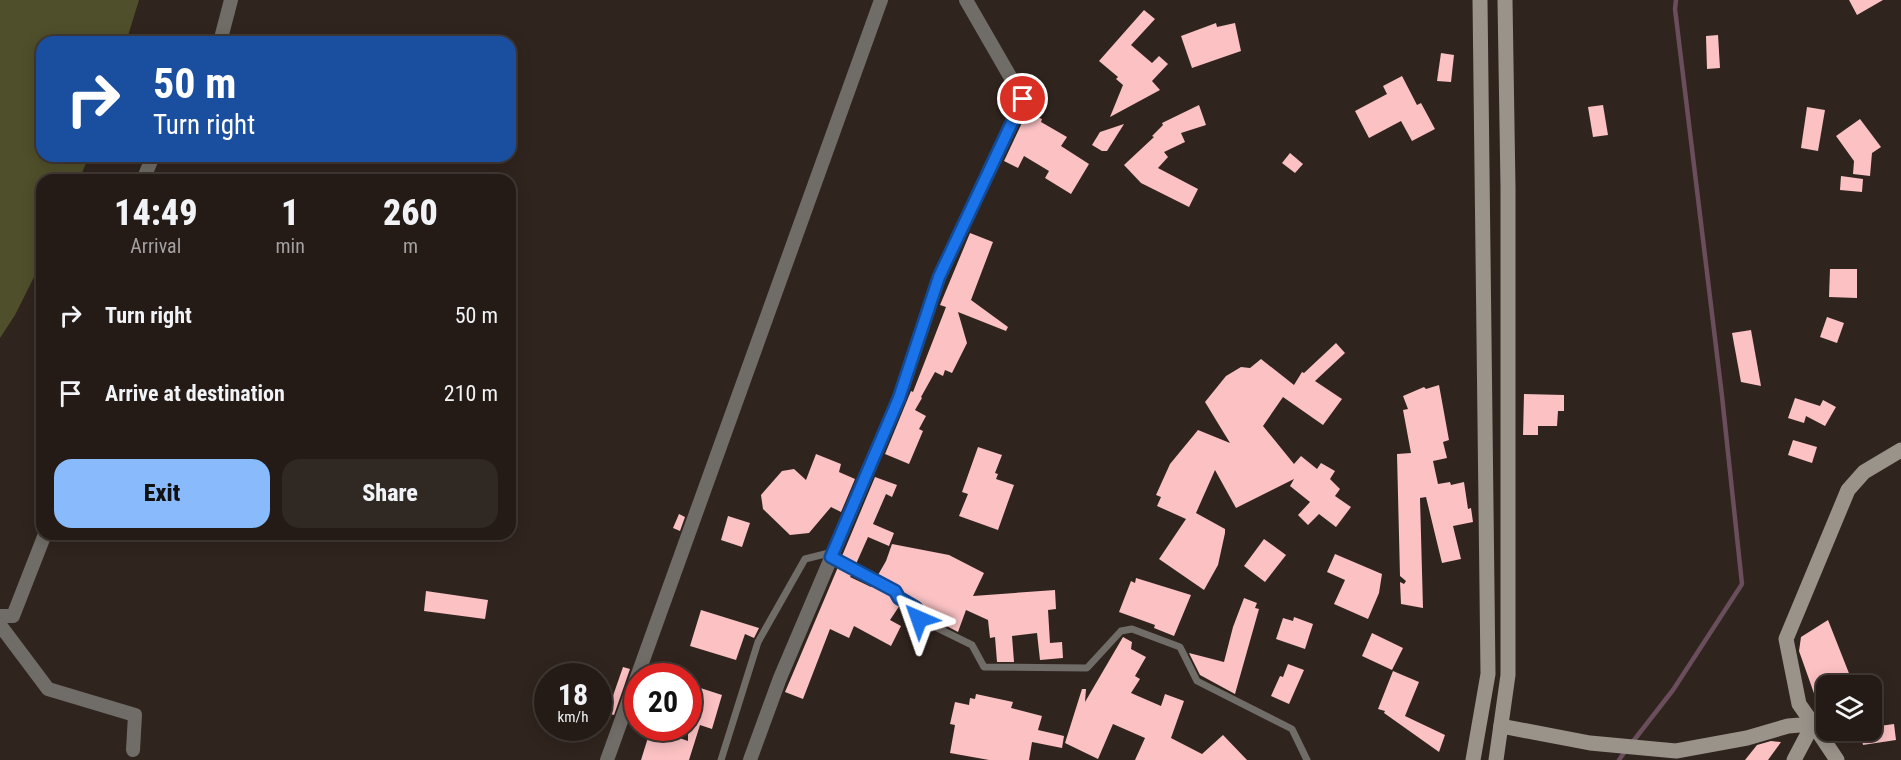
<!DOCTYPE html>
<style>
body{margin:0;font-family:"Roboto Condensed",sans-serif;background:#302823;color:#f1f3f6;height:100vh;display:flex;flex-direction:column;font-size:22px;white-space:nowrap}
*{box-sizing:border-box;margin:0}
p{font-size:20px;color:#a3a1a1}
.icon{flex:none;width:33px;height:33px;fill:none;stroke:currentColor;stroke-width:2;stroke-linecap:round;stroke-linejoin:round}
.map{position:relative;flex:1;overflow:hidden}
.panel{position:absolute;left:36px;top:174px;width:480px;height:366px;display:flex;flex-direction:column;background:#241b16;border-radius:18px;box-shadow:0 3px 15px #0003,0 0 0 2px #413935}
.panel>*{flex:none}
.guide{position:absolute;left:36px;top:36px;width:480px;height:126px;border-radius:18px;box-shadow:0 3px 15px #0003,0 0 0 2px #413935;background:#1a4fa0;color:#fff;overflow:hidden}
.buttons{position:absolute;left:1816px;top:675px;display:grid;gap:12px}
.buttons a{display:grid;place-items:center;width:66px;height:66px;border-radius:12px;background:#241b16;box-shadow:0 3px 15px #0003,0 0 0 2px #413935;font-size:30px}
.speed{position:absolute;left:534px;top:663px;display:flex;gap:12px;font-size:30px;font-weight:700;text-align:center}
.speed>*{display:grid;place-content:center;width:78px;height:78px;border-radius:50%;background:#241b16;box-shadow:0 3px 15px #0003,0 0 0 2px #413935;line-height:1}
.speed small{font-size:15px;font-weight:400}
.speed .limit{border:9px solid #d22;background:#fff;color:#111}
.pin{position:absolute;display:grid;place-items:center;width:51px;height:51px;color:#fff;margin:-26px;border:3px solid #fff;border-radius:50%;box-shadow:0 2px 6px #0007}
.me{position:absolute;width:66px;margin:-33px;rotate:317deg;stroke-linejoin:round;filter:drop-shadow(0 0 4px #0008)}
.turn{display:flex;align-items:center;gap:21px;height:126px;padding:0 18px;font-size:27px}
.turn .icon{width:78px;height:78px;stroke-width:2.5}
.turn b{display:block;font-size:42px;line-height:51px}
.eta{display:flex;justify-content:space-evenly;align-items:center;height:102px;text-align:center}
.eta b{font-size:36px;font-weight:800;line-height:42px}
.button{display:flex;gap:12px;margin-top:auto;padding:12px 18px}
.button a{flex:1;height:69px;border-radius:18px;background:#89bafc;color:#111;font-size:24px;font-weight:800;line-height:69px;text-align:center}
.button a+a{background:#302823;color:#f1f3f6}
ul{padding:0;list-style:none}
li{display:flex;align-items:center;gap:18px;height:78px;padding:0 18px}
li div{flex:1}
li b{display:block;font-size:22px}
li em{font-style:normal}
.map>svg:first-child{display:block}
</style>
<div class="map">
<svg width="1901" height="760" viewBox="0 0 1901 760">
<rect width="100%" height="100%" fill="#30241e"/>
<!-- green -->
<path fill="#504f2b" d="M0,0H139L126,42H42V156H89L79,180H42V261L15,315L0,338Z"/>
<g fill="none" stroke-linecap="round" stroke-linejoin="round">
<!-- stream -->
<g stroke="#6a4e5c" stroke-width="4.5">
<path d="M1631,744L1673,690L1742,584L1722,396L1675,9L1676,0"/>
<path d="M1619,760L1626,750"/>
</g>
</g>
<!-- building -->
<g fill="#fbc1c3">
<path d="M1849,0H1883L1857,15Z"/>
<path d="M1144,10L1155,19L1131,45L1152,63L1159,56L1168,64L1152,81L1160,90L1110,117L1123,85L1116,79L1118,77L1099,61Z"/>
<path d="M1216,23L1217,27L1235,23L1241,51L1192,68L1181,36Z"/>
<path d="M1718,35L1720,68L1707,69L1706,36Z"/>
<path d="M1441,53L1454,55L1451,82L1437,81Z"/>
<path d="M1402,76L1417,105L1421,103L1435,129L1412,141L1401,121L1369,138L1355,111L1387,94L1383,86Z"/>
<path d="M1199,105L1206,125L1181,133L1185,142L1164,152L1168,157L1158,168L1198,189L1189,207L1141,183L1124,165L1154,137L1152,136L1163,125L1162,123Z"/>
<path d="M1603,105L1608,135L1593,137L1588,107Z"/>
<path d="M1807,107L1825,110L1818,151L1801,148Z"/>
<path d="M1027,112L1042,119L1041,122L1067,137L1061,146L1089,164L1071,194L1045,178L1049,171L1024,156L1018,168L1004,161Z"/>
<path d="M1860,119L1881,147L1872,153L1870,176L1853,174L1854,161L1836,136Z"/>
<path d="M1124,124L1107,151H1102L1092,145L1100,132Z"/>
<path d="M1290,153L1303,164L1295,173L1282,163Z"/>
<path d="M1841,176L1863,179L1862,192L1840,190Z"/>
<path d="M970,233L993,242L971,300L1008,327L1006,331L958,312L967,343L952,373L945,370L943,376L935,372L921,397L922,398L915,410L926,416L919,429L923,431L909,464L885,454L911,391L913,392L946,307L940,305Z"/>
<path d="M1830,269H1857V298L1829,297Z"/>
<path d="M1827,317L1844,323L1837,343L1820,337Z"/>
<path d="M1751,330L1761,386L1741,382L1732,333Z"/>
<path d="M1336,343L1345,353L1315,381L1342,399L1323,425L1283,397L1263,426L1294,464L1301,456L1317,469L1321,463L1335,471L1330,479L1340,489L1335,496L1351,507L1336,527L1319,514L1308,525L1298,515L1310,502L1290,486L1294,479L1236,508L1215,470L1196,513L1225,529V533L1218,565L1204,590L1159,559L1186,519L1157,506L1161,497L1156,495L1170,464L1198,430L1230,443L1205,402L1226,376L1241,367L1250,368L1261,359L1294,385L1302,372L1304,373Z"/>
<path d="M1439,385L1449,440L1443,442L1447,458L1433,461L1438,484L1450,482L1451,485L1464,482L1468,509L1471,508L1473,522L1453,526L1461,559L1442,563L1426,497L1420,498L1423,608L1401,604L1400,582L1404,584L1406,581L1400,576L1397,454L1411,453L1403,410L1408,409L1403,396L1424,387L1426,389Z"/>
<path d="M1524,394L1564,395V411H1558L1557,426H1538V435H1523Z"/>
<path d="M1795,398L1820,406L1823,400L1836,407L1825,426L1806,416L1804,423L1788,418Z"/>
<path d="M1793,440L1817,447L1812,463L1788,455Z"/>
<path d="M978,447L1002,455L995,473L998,474L996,479L1014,485L998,530L959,516L968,494L962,492Z"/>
<path d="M816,454L841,464L839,472L855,479L841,512L831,507L809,533L790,535L763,509L761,495L782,471L794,469L806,480Z"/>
<path d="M875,477L897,485L892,497L886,494L873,524L894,533L889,546L868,537L856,564L842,556Z"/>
<path d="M679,514L685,517L680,531L673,528Z"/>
<path d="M728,516L750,523L742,547L721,540Z"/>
<path d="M1264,539L1286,555L1265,582L1244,566Z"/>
<path d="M892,544L949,555L984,573L973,596L1055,590L1056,609L1048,610L1050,643L1062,642L1063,658L1040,660L1037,633L1012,636L1014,662H997L995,637L990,638L988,620L966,610L958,632L941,623L942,620L903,594L898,586L878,575L886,561Z"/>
<path d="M1335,554L1382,574L1379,593L1368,619L1334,604L1345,580L1327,572Z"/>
<path d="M838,567L852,574L850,577L871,587L872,585L891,595L900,605L890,620L901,626L891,646L854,626L849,638L830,629L803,699L785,692Z"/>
<path d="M1136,578L1191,595L1174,636L1154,628L1155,625L1119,612L1131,581L1135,583Z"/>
<path d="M426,591L488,600L485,619L424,611Z"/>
<path d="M1244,598L1257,603L1255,608L1259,609L1235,694L1200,675L1189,653L1224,662L1233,627Z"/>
<path d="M701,610L759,628L754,638L745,634L736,660L690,646Z"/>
<path d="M1294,617L1313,624L1305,649L1276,639L1283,618L1293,621Z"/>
<path d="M1828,620L1854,686H1827V694L1816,699L1799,651L1801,637Z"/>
<path d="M1372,633L1403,648L1392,670L1362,656Z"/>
<path d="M1123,637L1132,642L1131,649L1146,657L1135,676L1140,679L1131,693L1161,706L1165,694L1184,701L1171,738L1202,754L1223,735L1247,760H1135L1145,738L1113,724L1098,759L1065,743L1082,689H1086L1085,702Z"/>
<path d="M1288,664L1304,670L1289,704L1271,696L1280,676L1283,677Z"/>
<path d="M623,667L630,669L614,715L607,713Z"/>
<path d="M1393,671L1419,682L1405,716L1445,735L1439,752L1384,713L1385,711L1378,709Z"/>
<path d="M688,684L722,695L712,729L700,725L689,760H641L651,728L688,741Z"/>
<path d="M976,694L1013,702L1011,708L1042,716L1038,730L1064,736L1062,748L1032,742L1029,760H989L950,753L955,725L950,724L955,702L969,705L970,698L975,699Z"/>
<path d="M1894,724L1896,740L1863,745L1860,730H1872V727Z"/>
<path d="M1771,741L1781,742L1768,760H1745L1757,745Z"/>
</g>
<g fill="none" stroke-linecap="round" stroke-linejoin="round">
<!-- lane -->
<g stroke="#706c67" stroke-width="7">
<path d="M831,557L895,591L899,598L916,608L919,619L972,645L984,667L1087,668L1121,631L1132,629L1180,647L1197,681L1292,729L1307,760"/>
<path d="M721,760L758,642L805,559L833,552"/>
</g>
<!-- street -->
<g stroke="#706c67" stroke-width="14">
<path d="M220,42L231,0"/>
<path d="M143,180L153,156"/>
<path d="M0,616H13L45,534"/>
<path d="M0,625L48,689L135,715L133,750"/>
<path d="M607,760L881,0"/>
<path d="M750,760L780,678L899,398L939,277L1023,99L966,0"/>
</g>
<!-- secondary -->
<g stroke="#99938a" stroke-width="15">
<path d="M1501,726L1590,743L1676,751L1747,738L1788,726L1813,724L1799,704L1786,639L1848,490L1864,472L1901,450"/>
<path d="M1473,760L1488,674L1480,0"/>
<path d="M1496,760L1508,675V188L1505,0"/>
<path d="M1794,760L1813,724L1837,760"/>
</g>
</g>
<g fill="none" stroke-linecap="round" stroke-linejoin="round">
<defs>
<path id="route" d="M919,619L916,608L899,598L895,591L831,557L899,398L939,277L1023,99"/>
</defs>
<!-- route casing -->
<use href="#route" stroke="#114b97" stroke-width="15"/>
<!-- route -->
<use href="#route" stroke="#1a73e8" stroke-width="10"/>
</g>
</svg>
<div class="buttons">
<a><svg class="icon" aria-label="layers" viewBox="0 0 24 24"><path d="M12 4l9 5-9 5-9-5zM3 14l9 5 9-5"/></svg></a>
</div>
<div class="speed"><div>18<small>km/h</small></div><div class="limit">20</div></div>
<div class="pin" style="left:1023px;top:99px;background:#d93025"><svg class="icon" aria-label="arrive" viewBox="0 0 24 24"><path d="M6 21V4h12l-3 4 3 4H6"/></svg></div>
<svg class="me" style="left:919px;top:619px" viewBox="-20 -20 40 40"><path d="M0-17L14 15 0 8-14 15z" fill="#1a73e8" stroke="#fff" stroke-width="4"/></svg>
<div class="guide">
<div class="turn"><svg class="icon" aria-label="right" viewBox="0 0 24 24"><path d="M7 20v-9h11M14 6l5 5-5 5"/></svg><div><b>50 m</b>Turn right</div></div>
</div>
<section class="panel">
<div class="eta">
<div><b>14:49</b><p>Arrival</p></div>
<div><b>1</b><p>min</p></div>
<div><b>260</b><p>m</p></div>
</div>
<ul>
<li><svg class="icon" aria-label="right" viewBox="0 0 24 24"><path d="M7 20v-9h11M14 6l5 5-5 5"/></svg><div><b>Turn right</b></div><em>50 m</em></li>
<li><svg class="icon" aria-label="arrive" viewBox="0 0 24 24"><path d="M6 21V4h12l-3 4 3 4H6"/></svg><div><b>Arrive at destination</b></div><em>210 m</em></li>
</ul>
<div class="button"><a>Exit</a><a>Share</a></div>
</section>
</div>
